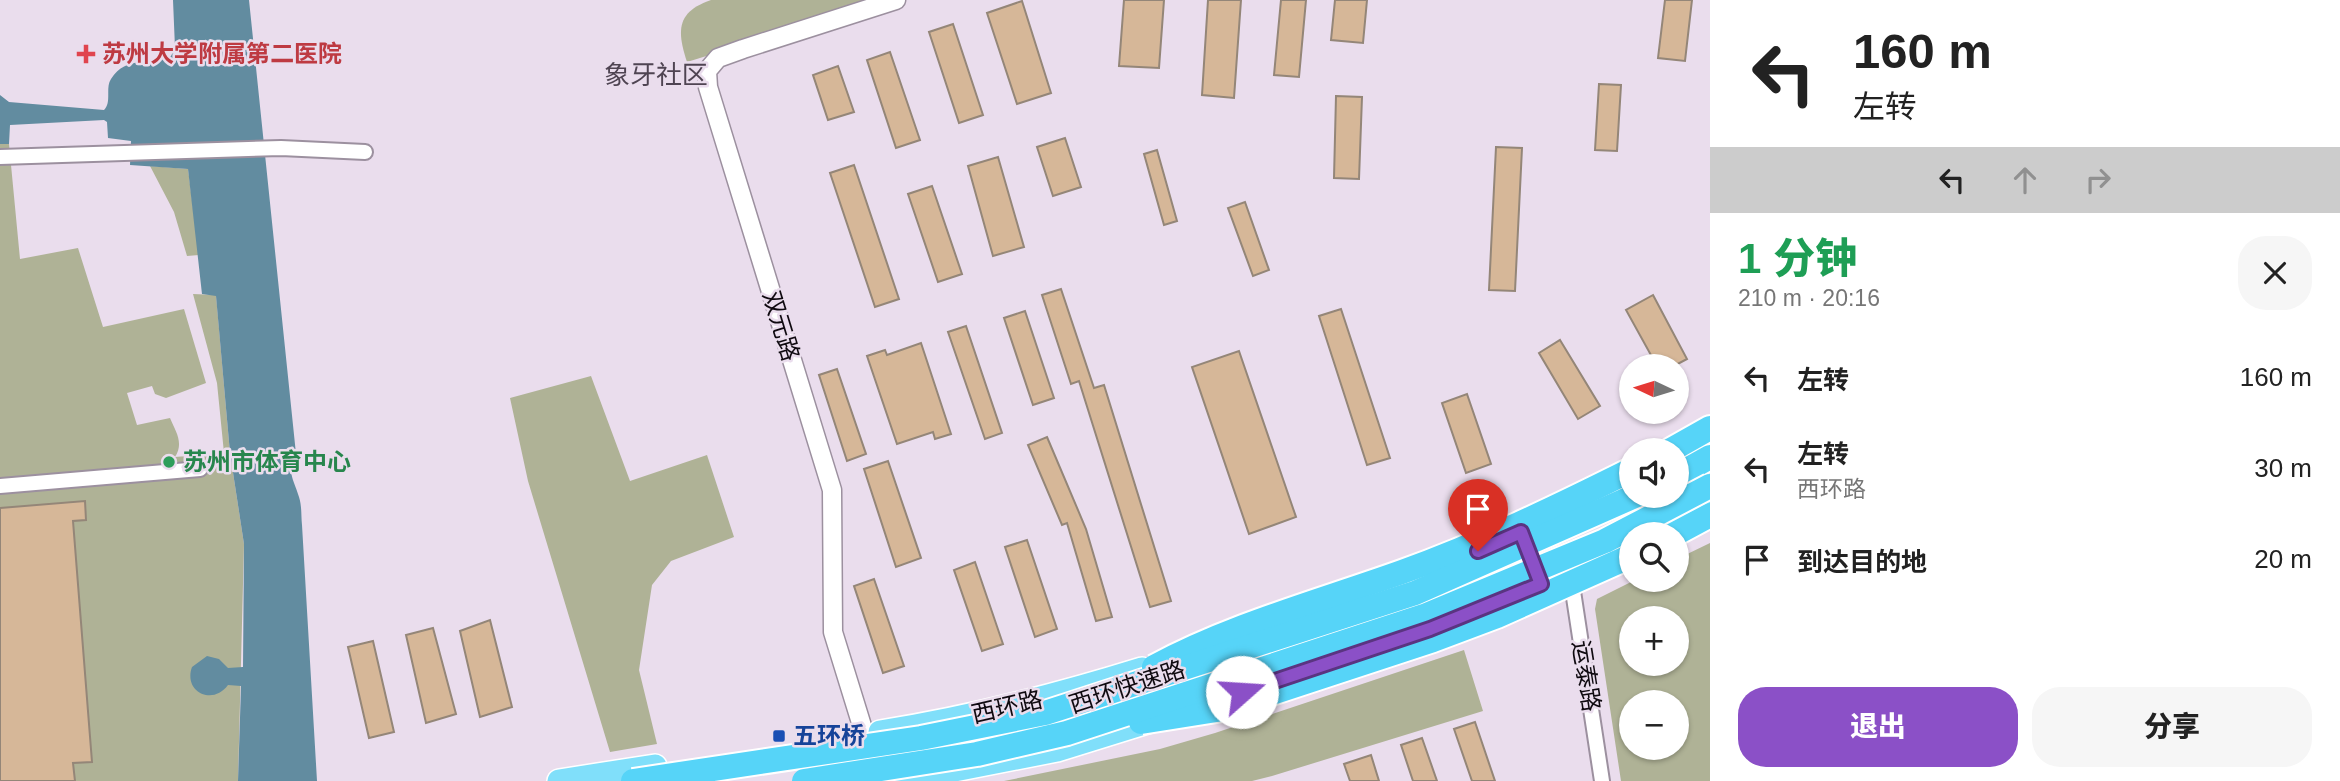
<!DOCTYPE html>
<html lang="zh">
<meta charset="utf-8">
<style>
body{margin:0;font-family:Helvetica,"Noto Sans SC",sans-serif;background:#f6f6f6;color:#222;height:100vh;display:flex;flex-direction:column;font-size:26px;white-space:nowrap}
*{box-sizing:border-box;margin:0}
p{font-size:23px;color:#767676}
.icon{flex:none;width:38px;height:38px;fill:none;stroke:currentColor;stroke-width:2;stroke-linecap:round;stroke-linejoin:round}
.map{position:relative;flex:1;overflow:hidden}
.details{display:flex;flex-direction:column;background:#fff;width:630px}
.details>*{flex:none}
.banner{background:#fff;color:#222;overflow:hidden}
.needle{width:46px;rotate:274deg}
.tools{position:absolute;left:1619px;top:354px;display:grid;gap:14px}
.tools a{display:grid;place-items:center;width:70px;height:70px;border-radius:50%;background:#fff;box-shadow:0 2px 5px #0004;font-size:35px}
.pin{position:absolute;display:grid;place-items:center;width:60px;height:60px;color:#fff;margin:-72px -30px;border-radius:50% 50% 50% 0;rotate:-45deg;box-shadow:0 0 7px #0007}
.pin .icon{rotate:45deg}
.me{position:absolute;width:77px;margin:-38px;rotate:71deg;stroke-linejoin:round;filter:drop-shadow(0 0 5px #0008)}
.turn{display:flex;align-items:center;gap:24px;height:147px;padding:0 28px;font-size:32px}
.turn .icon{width:91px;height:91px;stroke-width:2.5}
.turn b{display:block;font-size:49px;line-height:60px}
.lanes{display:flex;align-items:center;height:66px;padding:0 28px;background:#0003;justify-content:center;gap:35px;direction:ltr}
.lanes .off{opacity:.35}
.round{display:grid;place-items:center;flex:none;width:74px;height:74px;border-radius:28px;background:#f6f6f6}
.headline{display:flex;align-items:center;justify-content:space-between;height:119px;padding:0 28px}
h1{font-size:42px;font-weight:800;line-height:52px;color:#1e9e55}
.cta{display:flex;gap:14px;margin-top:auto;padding:14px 28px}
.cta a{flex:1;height:80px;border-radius:28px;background:#8b50c7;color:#fff;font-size:28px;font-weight:800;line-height:80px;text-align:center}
.cta a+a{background:#f6f6f6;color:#222}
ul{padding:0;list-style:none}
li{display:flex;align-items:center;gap:21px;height:91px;padding:0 28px}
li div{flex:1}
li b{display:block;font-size:26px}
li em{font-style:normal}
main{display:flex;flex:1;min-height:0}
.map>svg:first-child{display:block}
</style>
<main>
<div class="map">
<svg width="1710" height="781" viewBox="0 0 1710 781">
<rect width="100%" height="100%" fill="#eadded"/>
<!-- green -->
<g fill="#afb296" fill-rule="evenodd">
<path d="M711,0H888L687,62C677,31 676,12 711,0Z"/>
<path d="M0,144H9L20,259L78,248L103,327L184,309L206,383L166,398L155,394L152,386L127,393L137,425L170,418C176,432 184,443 175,457L224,453L217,383L193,294L216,295L230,453L244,544L238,781H0Z"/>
<path d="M150,166L188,169L199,255L187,256L174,212Z"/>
<path d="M591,376L630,481L707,455L734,537L671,561L652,585L639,670L657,744L610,752L528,481L510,398Z"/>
<path d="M1710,543V781H1621L1595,609L1597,599L1637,579H1676L1677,559ZM1631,618H1676V663H1631ZM1631,702H1676V747H1631Z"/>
<path d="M1464,650L1483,711L1272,776L1252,781H1004L1160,749L1215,733Z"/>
</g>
<!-- water -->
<path fill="#628ca0" d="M173,0H249L296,454C285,470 295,482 299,497C302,506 301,516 302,525L317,781H238L241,686L228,685C213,706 183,692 192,667L207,656L219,659L228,668L243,667L244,544L230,453L216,296L202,294L188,169L130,165L131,141L108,138L107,122L104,120L10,125L9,144H0V95L9,102L104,110C112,102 105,88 111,79C127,54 150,67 171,56L175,48Z"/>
<!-- building -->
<g fill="#d6b798" stroke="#948678" stroke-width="2">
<path d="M1124,0H1164L1159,68L1119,66Z"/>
<path d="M1208,0H1241L1234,98L1202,95Z"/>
<path d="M1281,0H1306L1299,77L1274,75Z"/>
<path d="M1335,0H1367L1363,43L1331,40Z"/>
<path d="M1665,0H1692L1685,61L1658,58Z"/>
<path d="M1022,1L1051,93L1017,104L987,13Z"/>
<path d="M953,24L983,115L959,123L929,32Z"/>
<path d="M890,52L920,140L896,148L867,60Z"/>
<path d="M838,66L854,112L828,120L813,75Z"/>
<path d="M1599,84L1621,85L1617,151L1595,150Z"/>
<path d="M1336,96L1362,97L1359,179L1334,178Z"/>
<path d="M1065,138L1081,187L1053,196L1037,147Z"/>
<path d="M1496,147L1522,148L1515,291L1489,290Z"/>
<path d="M1157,150L1177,221L1164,225L1144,154Z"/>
<path d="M998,157L1024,247L993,256L968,166Z"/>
<path d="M854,165L899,299L875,307L830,173Z"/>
<path d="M932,186L962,274L938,282L908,194Z"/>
<path d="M1245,202L1269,270L1253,276L1228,208Z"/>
<path d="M1061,289L1094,388L1104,385L1171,601L1150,607L1079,381L1071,384L1042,295Z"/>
<path d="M1653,295L1687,359L1674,366H1657L1626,310Z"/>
<path d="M1341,309L1390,458L1367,465L1319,316Z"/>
<path d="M1025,311L1054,398L1033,405L1004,318Z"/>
<path d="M966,326L1002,433L985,439L948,332Z"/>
<path d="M1560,340L1600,406L1578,419L1539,353Z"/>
<path d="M921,343L951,434L935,439L933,432L897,444L867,356L885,350L887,355Z"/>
<path d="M1239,351L1296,517L1249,534L1192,367Z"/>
<path d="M837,369L866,454L847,461L819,375Z"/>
<path d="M1467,394L1491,464L1466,473L1442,403Z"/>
<path d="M1047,437L1086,529L1112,617L1096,621L1067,523L1062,525L1028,445Z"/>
<path d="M888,461L921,558L896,567L864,469Z"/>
<path d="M85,501L86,520L73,521L92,762L73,763L75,781H0V508Z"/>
<path d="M1027,540L1057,629L1035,637L1005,547Z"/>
<path d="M975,562L1003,644L982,651L954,570Z"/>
<path d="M874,579L904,666L883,673L854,586Z"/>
<path d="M490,620L512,707L480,717L460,631Z"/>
<path d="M433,628L456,714L426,723L406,635Z"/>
<path d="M373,641L394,732L369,738L348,647Z"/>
<path d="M1475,722L1495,781H1472L1454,729Z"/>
<path d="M1422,738L1437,781H1413L1401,745Z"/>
<path d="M1371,755L1379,781H1350L1344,764Z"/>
</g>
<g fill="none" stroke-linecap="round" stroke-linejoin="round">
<defs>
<g id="minor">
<path d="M0,157L281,148L365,152"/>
<path d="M0,486L200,469"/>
<path d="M1571,578L1602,781"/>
</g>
<path id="tertiary" d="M879,781L833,632L832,490L708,87L707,71L718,58L743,49L896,0"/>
<g id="primary">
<path d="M1649,534L1710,502"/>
<path d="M880,732C969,718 1055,696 1142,669"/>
<path d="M559,781L655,766"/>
<path d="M898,781L1057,750L1160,718"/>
</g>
<g id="trunk">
<path d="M1671,450L1710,428"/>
<path d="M1676,476L1710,457"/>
<path d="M1675,534L1710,515"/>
</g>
</defs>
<!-- minor casing -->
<use href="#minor" stroke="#9c909f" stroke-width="18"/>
<!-- tertiary casing -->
<use href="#tertiary" stroke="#9c909f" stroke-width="21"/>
<!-- primary casing -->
<use href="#primary" stroke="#fff" stroke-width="26"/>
<!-- trunk casing -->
<use href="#trunk" stroke="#fff" stroke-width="28"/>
<!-- minor -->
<use href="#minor" stroke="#fff" stroke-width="14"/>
<!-- tertiary -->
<use href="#tertiary" stroke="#fff" stroke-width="18"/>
<!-- primary -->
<use href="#primary" stroke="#80dffa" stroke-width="23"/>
<!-- trunk -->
<use href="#trunk" stroke="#56d4f8" stroke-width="24"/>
<defs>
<g id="trunk-bridge">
<path d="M1154,667C1232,625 1318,602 1402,572C1480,544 1557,507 1631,470"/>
<path d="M1141,722L1223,709L1433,640L1497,616L1631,556"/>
<path d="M633,781L921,738L1045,713L1415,593L1637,495"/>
<path d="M804,781L977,754L1067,733L1424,616L1605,541L1710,486"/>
</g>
</defs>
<!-- trunk-bridge casing -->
<use href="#trunk-bridge" stroke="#fff" stroke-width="28" stroke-linecap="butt"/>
<!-- trunk-bridge -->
<use href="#trunk-bridge" stroke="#56d4f8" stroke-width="24"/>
</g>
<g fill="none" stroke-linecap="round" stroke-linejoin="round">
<defs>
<path id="route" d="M1242,692L1430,629L1541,584L1521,532L1478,551"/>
</defs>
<!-- route casing -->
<use href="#route" stroke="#5a3481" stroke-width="18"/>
<!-- route -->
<use href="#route" stroke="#8b50c7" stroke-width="12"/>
</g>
<!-- markers -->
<path fill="#e0444e" stroke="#eadded" stroke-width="2.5" d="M82.5 43.5h7v7h7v7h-7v7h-7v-7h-7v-7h7z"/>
<circle fill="#2e9e5b" stroke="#eadded" stroke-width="2.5" cx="169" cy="462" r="7"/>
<rect fill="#1a4fb4" stroke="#eadded" stroke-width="2.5" x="772" y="729" width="14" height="14" rx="3.5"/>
<g text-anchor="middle" stroke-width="5" stroke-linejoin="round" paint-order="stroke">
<!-- health labels -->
<g font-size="24" font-weight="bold" fill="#be3a42" stroke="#eadded" text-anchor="start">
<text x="102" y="62">苏州大学附属第二医院</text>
</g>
<!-- street labels -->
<g font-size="24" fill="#0f0a10" stroke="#eadded">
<text transform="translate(781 326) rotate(73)" y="8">双元路</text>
<text transform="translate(1586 676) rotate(81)" y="8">运泰路</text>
<text transform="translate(1127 687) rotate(-18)" y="8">西环快速路</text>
<text transform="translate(1007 707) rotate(-13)" y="8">西环路</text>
</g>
<!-- leisure labels -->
<g font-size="24" font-weight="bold" fill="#27864d" stroke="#eadded" text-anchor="start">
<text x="183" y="470">苏州市体育中心</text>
</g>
<!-- transit labels -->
<g font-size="24" font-weight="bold" fill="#164399" stroke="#eadded" text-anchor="start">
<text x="793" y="744">五环桥</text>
</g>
<!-- neighbourhood labels -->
<g font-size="26" fill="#4f4452" stroke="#eadded">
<text x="656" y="84">象牙社区</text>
</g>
</g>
</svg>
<div class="tools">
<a><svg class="needle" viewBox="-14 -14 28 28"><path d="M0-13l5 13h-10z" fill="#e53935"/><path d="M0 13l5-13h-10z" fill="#767676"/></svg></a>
<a><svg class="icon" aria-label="sound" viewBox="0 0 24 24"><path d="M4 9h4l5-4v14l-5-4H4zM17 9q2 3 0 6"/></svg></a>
<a><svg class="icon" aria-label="search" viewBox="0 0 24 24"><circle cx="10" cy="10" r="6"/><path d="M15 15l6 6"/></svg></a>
<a>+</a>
<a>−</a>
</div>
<div class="pin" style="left:1478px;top:551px;background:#d93025"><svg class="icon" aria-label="arrive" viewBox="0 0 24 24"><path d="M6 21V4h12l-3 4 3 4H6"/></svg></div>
<svg class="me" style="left:1242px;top:692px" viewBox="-20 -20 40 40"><circle r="19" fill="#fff"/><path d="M0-13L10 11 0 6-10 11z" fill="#8b50c7"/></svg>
</div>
<section class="details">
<div class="banner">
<div class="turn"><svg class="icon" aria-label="left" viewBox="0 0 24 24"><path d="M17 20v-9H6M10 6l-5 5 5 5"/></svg><div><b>160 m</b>左转</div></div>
<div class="lanes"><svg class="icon" aria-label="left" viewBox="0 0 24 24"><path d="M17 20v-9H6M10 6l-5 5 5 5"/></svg><svg class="icon off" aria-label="ahead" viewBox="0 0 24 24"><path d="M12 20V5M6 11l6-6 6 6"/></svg><svg class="icon off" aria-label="right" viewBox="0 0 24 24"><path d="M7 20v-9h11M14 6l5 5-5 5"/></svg></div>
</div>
<div class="headline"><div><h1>1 分钟</h1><p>210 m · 20:16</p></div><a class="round"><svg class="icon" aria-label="close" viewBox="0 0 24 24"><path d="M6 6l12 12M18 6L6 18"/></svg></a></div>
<ul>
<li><svg class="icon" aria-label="left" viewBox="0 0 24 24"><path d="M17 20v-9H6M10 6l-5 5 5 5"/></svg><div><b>左转</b></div><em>160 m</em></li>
<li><svg class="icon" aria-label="left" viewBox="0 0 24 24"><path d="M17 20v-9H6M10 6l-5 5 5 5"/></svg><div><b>左转</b><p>西环路</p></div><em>30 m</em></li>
<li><svg class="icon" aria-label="arrive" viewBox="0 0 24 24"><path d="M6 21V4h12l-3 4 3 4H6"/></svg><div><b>到达目的地</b></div><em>20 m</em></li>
</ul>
<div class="cta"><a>退出</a><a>分享</a></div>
</section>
</main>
